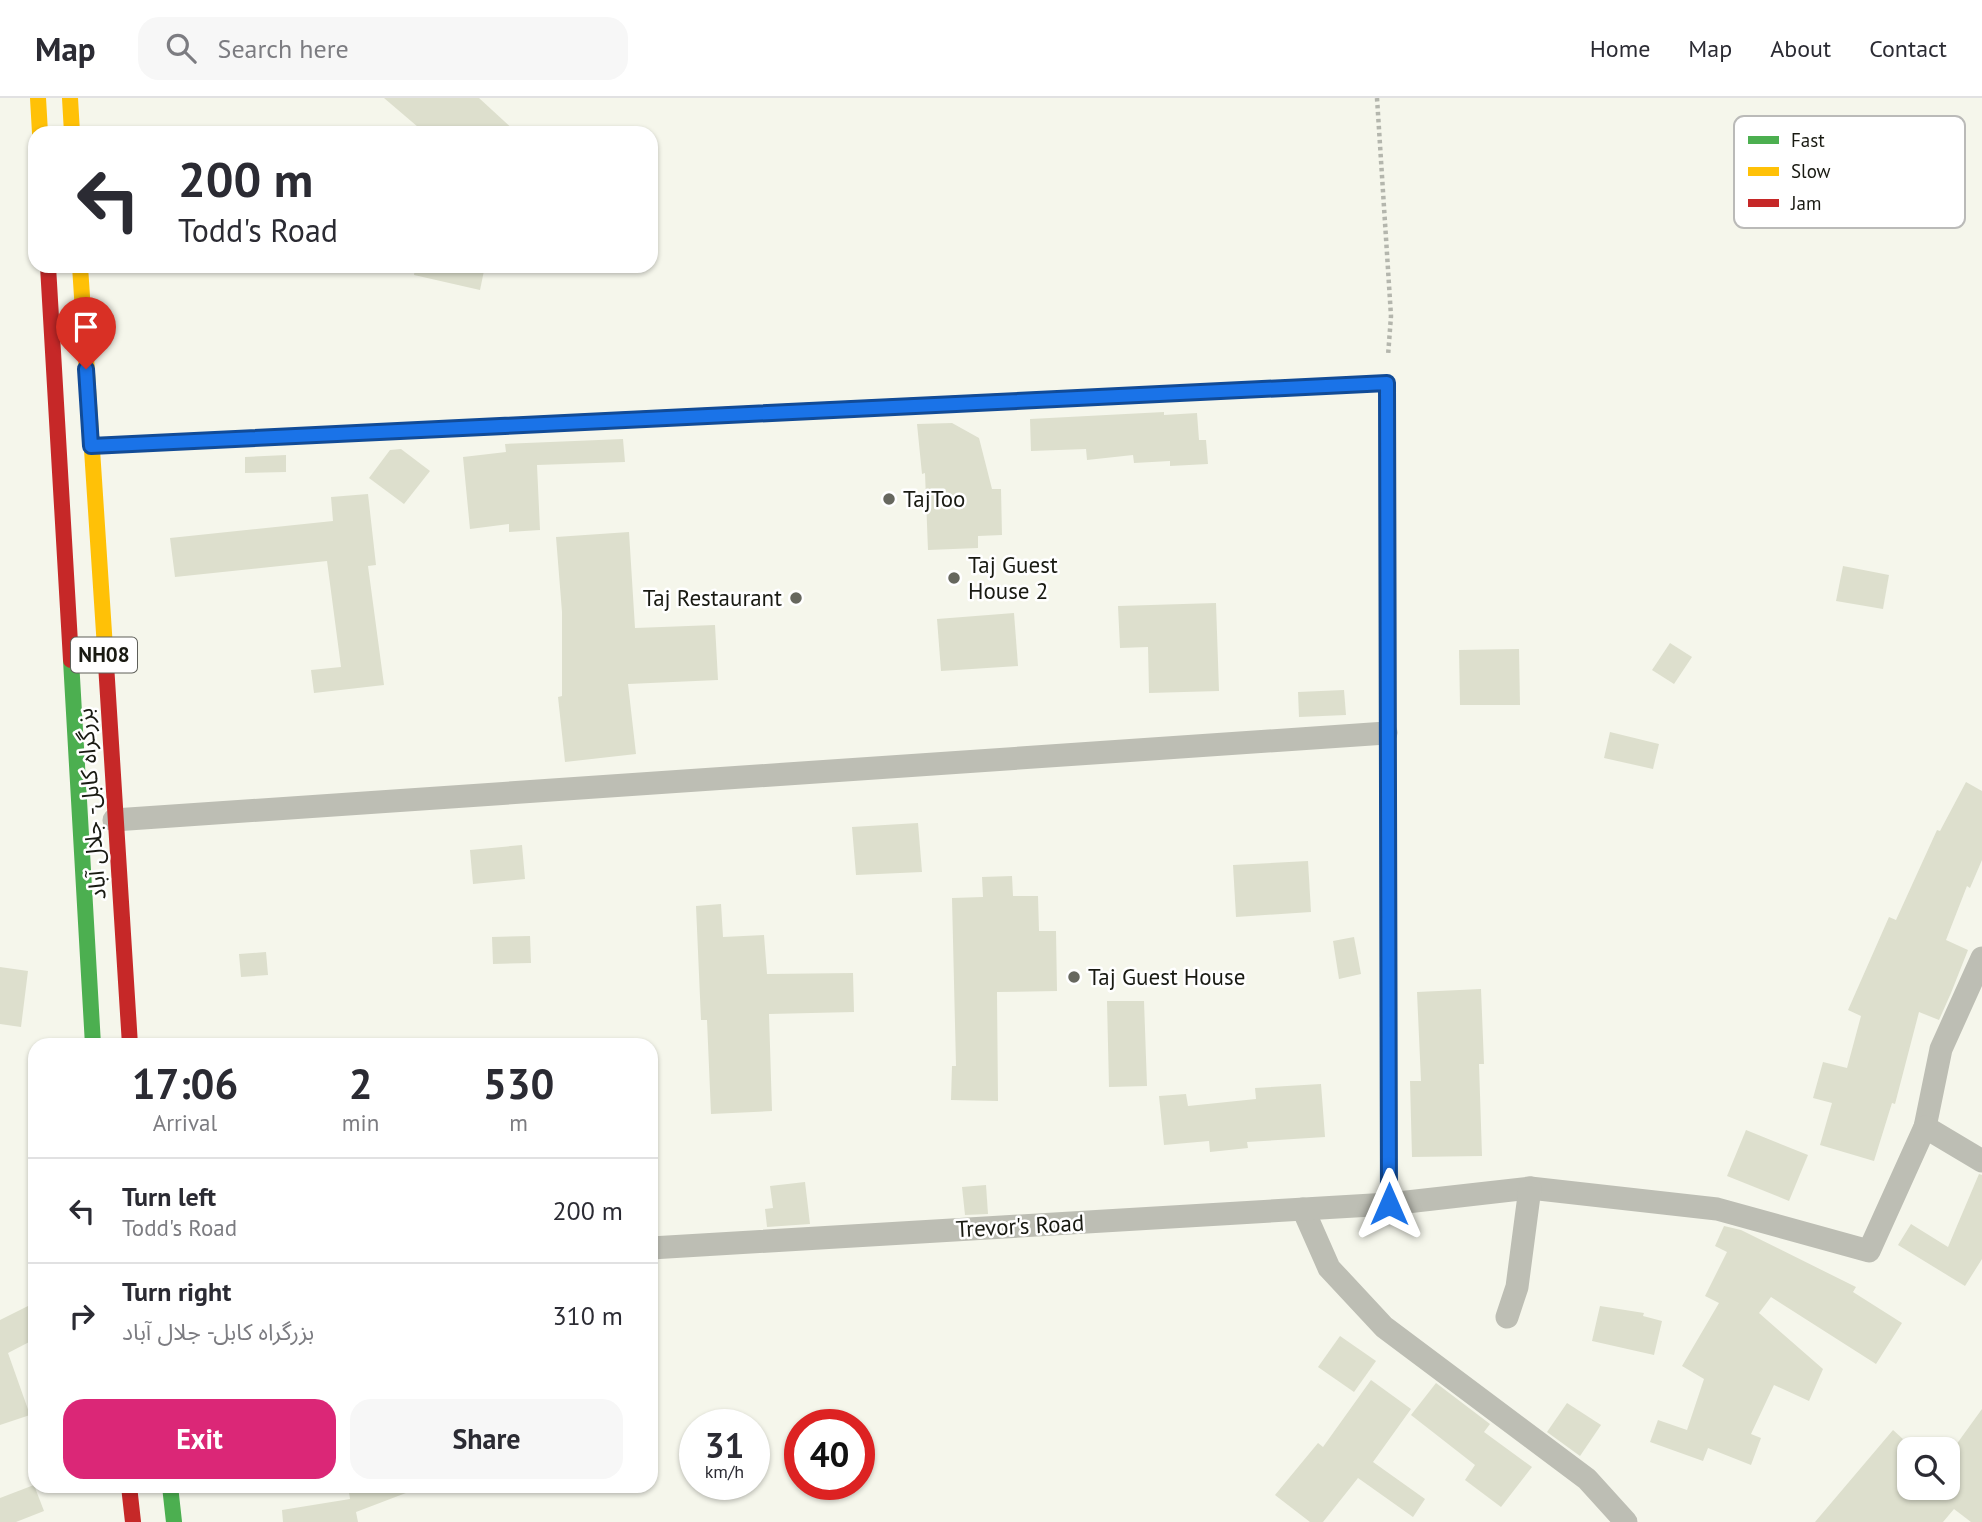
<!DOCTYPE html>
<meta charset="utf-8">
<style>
body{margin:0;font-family:"PT Sans","Noto Sans Arabic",sans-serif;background:#f7f7f7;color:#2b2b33;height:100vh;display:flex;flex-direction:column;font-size:26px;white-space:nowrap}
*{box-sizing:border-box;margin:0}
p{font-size:23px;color:#7c7c81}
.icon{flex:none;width:38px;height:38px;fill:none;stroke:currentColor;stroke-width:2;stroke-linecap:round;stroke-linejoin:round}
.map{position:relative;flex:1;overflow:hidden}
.details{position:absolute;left:28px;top:940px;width:630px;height:455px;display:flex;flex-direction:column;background:#fff;border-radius:21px;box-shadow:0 2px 5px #0004}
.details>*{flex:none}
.top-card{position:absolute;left:28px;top:28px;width:630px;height:147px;border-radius:21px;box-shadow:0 2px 5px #0004;background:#fff;color:#2b2b33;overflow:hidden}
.controls{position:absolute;left:1897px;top:1339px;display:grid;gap:14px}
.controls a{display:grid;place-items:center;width:63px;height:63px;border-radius:14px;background:#fff;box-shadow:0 2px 5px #0004;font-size:35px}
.speed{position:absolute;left:679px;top:1311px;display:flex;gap:14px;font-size:35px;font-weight:700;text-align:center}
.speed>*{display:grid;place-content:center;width:91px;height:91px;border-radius:50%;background:#fff;box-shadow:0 2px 5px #0004;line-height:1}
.speed small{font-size:18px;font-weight:400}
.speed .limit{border:10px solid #d22;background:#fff;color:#111}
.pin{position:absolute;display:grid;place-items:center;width:60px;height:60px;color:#fff;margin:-72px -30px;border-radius:50% 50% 50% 0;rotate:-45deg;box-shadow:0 0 7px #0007}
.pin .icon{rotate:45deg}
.me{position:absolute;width:77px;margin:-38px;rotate:0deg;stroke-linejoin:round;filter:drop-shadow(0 0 5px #0008)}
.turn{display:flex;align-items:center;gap:24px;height:147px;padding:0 35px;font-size:32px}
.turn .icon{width:91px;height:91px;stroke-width:2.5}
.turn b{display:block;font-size:49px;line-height:60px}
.eta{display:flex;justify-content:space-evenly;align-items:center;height:119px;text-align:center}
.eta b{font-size:42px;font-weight:800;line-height:49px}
.cta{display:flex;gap:14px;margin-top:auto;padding:14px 35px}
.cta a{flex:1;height:80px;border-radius:21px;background:#db2777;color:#fff;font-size:28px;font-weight:800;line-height:80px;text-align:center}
.cta a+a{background:#f7f7f7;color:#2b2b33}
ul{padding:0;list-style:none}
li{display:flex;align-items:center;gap:21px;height:105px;padding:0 35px;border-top:2px solid #e1e1e2}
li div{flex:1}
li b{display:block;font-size:26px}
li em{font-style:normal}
header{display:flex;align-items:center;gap:42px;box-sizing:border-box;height:98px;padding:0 35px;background:#fff;border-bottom:2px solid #e1e1e2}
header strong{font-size:33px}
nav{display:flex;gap:38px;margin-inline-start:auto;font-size:24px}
.search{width:490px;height:63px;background:#f7f7f7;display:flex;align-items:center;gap:18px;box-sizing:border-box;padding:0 24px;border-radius:21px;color:#7c7c81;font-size:26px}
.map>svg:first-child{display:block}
</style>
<header>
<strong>Map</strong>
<div class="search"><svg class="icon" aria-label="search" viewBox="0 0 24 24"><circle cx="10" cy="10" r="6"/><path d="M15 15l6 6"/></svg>Search here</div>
<nav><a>Home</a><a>Map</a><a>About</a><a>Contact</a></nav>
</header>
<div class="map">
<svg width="1982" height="1424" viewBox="0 0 1982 1424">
<rect width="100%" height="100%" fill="#f5f6eb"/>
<!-- building -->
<g fill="#dddfcd">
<path d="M384,0H479L517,35H425Z"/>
<path d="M415,168H485L480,192L414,177Z"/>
<path d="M1164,314V317L1197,315L1199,342H1206L1208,366L1170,368V363L1134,365L1133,357L1087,362L1086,351L1031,353L1030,321Z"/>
<path d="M952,325L979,340L992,391H1001L1002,437L978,438V450L928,452L925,375L922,376L917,326Z"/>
<path d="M623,341L625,364L537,367L540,432L509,434V426L470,431L463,359L506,354L505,346Z"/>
<path d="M401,351L430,373L404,406L369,380L390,352Z"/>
<path d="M286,357V374L245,375V359Z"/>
<path d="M368,396L376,467L368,468L384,587L314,595L311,572L341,569L327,463L175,479L170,440L333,423L331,399Z"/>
<path d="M629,434L635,530L715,527L718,582L628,586L636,656L565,664L558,599L562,598V514L556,439Z"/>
<path d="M1843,468L1889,477L1883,511L1836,503Z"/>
<path d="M1216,505L1219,593L1149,595L1148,549L1120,550L1118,508Z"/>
<path d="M1014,515L1018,568L941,573L937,521Z"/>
<path d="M1670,545L1692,559L1674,586L1652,572Z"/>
<path d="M1519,551L1520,607H1460L1459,552Z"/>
<path d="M1344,592L1346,617L1299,619L1298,594Z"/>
<path d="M1610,634L1659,646L1653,671L1604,660Z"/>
<path d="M1966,684L1982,693V762L1970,790L1967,788L1946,842L1968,852L1951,895L1939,922L1919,914L1895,1006L1892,1005L1874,1063L1820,1047L1832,1005L1813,1000L1823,964L1847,970L1861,918L1848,912L1889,819L1896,822L1937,732L1940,733Z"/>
<path d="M918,725L922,774L856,777L852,729Z"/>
<path d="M522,747L525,781L473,786L470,752Z"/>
<path d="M1308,763L1311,814L1236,819L1233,767Z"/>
<path d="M1012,778L1013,798H1038L1039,833H1056L1057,893L997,894L998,1003L951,1002L952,968H956L952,800L983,799L982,779Z"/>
<path d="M721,806L723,839L764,837L767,876L853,875L854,914L769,916L772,1013L711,1016L707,922H701L696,808Z"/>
<path d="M530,838L531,865L493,866L492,839Z"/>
<path d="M1354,839L1361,876L1339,881L1333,843Z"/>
<path d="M266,854L268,877L241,879L239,856Z"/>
<path d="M0,869L28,873L21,929L0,926Z"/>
<path d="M1481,891L1484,966H1479L1482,1058L1412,1059L1410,983H1421L1417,894Z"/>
<path d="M1107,903H1144L1147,988L1109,989Z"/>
<path d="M1321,986L1325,1039L1247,1044L1248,1050L1210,1054L1209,1043L1164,1047L1159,998L1186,996L1188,1008L1256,1001L1255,990Z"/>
<path d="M1746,1032L1808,1057L1789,1103L1727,1078Z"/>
<path d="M1979,1076L1982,1077V1161L1965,1188L1898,1147L1911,1126L1948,1149Z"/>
<path d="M805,1084L810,1126L767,1129L765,1111L773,1110L770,1088Z"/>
<path d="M986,1087L988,1116L965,1117L962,1089Z"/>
<path d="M1724,1128L1741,1132L1856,1189L1853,1194L1902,1225L1876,1266L1771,1199L1759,1215L1823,1271L1809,1303L1774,1287L1751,1336L1761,1340L1751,1367L1708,1350L1703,1363L1650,1344L1658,1322L1687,1332L1704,1281L1682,1268L1719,1205L1705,1198L1727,1154L1715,1148Z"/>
<path d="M28,1208L35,1222V1241L8,1255L30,1317L0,1327V1222Z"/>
<path d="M1600,1208L1644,1215L1643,1218L1662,1223L1654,1257L1592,1243Z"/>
<path d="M1340,1238L1376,1263L1354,1294L1318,1269Z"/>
<path d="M1371,1282L1411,1311L1373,1364L1425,1401L1413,1419L1358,1380L1323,1424H1310L1275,1397L1318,1345L1323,1349Z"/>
<path d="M1436,1285L1490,1326L1484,1334L1532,1369L1501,1409L1465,1382L1475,1367L1411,1317Z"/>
<path d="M1567,1305L1601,1327L1580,1358L1547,1334Z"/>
<path d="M1982,1311V1424H1971L1954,1411L1943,1424H1815L1893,1332L1914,1351H1909V1390H1948V1358Z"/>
<path d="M34,1387L44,1413L16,1424H0V1400Z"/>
<path d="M348,1388H419V1390L356,1414L358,1424H283L282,1412L350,1401Z"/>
</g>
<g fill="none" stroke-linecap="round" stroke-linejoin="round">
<!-- path -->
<path stroke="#b4b6ad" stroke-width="4.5" stroke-dasharray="3.5 3.5" stroke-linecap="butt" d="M1377,0L1391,218L1388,258"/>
<!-- street -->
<g stroke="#bdbeb4" stroke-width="23">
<path d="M114,722L1386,635"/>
<path d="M1925,1029L1941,951L1982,860"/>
<path d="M1303,1111L1329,1170L1384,1229L1587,1381L1626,1424"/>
<path d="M651,1150L1389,1106L1530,1090L1717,1111L1869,1153L1925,1029L1982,1063"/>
<path d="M1507,1219L1517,1189L1530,1090"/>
</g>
<!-- fast -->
<g stroke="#4caf50" stroke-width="16">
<path d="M1387,295L1388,705"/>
<path d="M71,562L93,947"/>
<path d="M170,1388L174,1424"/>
</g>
<!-- slow -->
<g stroke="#ffc107" stroke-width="16">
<path d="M38,0L40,35"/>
<path d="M70,0L72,35"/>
<path d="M80,168L105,550"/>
<path d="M1012,303L1387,285V295"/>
<path d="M91,348L620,322"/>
<path d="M1388,705L1389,1106"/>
</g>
<!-- jam -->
<g stroke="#c62828" stroke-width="16">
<path d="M48,168L71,562"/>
<path d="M620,322L1012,303"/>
<path d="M105,550L130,947"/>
<path d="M129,1388L133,1424"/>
</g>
</g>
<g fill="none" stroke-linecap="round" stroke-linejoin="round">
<defs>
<path id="route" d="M86,271L91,348L1387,285L1389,1106"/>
</defs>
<!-- route casing -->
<use href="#route" stroke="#114b97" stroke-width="18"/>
<!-- route -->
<use href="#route" stroke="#1a73e8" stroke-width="12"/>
</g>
<!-- markers -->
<g fill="#66675e" stroke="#fff" stroke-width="2.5">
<circle cx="889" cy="401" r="7"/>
<circle cx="954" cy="480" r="7"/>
<circle cx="796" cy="500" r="7"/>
<circle cx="1074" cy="879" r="7"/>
</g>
<g text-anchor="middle" stroke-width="5" stroke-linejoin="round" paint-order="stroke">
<!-- shield labels -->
<rect fill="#fff" stroke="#5e5f59" stroke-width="2" x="71" y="539.5" width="66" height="35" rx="5"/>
<g font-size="21" font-weight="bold" fill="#191a12">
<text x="104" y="564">NH08</text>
</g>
<!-- poi labels -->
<g font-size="23" fill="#191a12" stroke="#fff" text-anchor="start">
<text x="903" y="409">TajToo</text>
<text x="968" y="475">Taj Guest<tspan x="968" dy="26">House 2</tspan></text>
<text x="782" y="508" text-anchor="end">Taj Restaurant</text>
<text x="1088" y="887">Taj Guest House</text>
</g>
<!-- street labels -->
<g font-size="23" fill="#191a12" stroke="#fff">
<text transform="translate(91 706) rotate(-94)" y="8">بزرگراه کابل- جلال آباد</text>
<text transform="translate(1020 1128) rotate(-3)" y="8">Trevor's Road</text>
</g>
</g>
<!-- legend -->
<rect x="1734" y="18" width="231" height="112" rx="10" fill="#fff" stroke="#babab8" stroke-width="2"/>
<rect x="1748" y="38" width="31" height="8" fill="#4caf50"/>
<rect x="1748" y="69" width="31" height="9" fill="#ffc107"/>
<rect x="1748" y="101" width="31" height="8" fill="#c62828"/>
<g font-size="19" fill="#191a12">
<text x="1791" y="49">Fast</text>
<text x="1791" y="80">Slow</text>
<text x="1791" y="112">Jam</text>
</g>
</svg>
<div class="controls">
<a><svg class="icon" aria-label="search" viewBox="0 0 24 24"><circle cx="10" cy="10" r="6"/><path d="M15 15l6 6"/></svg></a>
</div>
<div class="speed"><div>31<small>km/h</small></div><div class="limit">40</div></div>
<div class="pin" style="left:86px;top:271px;background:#d93025"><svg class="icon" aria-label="arrive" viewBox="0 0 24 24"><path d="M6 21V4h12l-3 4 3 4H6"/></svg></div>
<svg class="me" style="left:1389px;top:1106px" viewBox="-20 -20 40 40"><path d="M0-17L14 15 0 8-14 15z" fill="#1a73e8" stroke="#fff" stroke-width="4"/></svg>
<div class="top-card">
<div class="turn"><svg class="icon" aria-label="left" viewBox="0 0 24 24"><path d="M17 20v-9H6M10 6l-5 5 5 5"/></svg><div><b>200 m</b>Todd's Road</div></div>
</div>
<section class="details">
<div class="eta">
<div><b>17:06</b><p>Arrival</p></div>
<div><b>2</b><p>min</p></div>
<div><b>530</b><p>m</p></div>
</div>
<ul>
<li><svg class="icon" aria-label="left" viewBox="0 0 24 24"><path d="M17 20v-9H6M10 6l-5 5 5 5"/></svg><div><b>Turn left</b><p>Todd's Road</p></div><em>200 m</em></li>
<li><svg class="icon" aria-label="right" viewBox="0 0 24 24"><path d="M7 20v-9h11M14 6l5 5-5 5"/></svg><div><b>Turn right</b><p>بزرگراه کابل- جلال آباد</p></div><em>310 m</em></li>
</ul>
<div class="cta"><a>Exit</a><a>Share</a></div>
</section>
</div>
